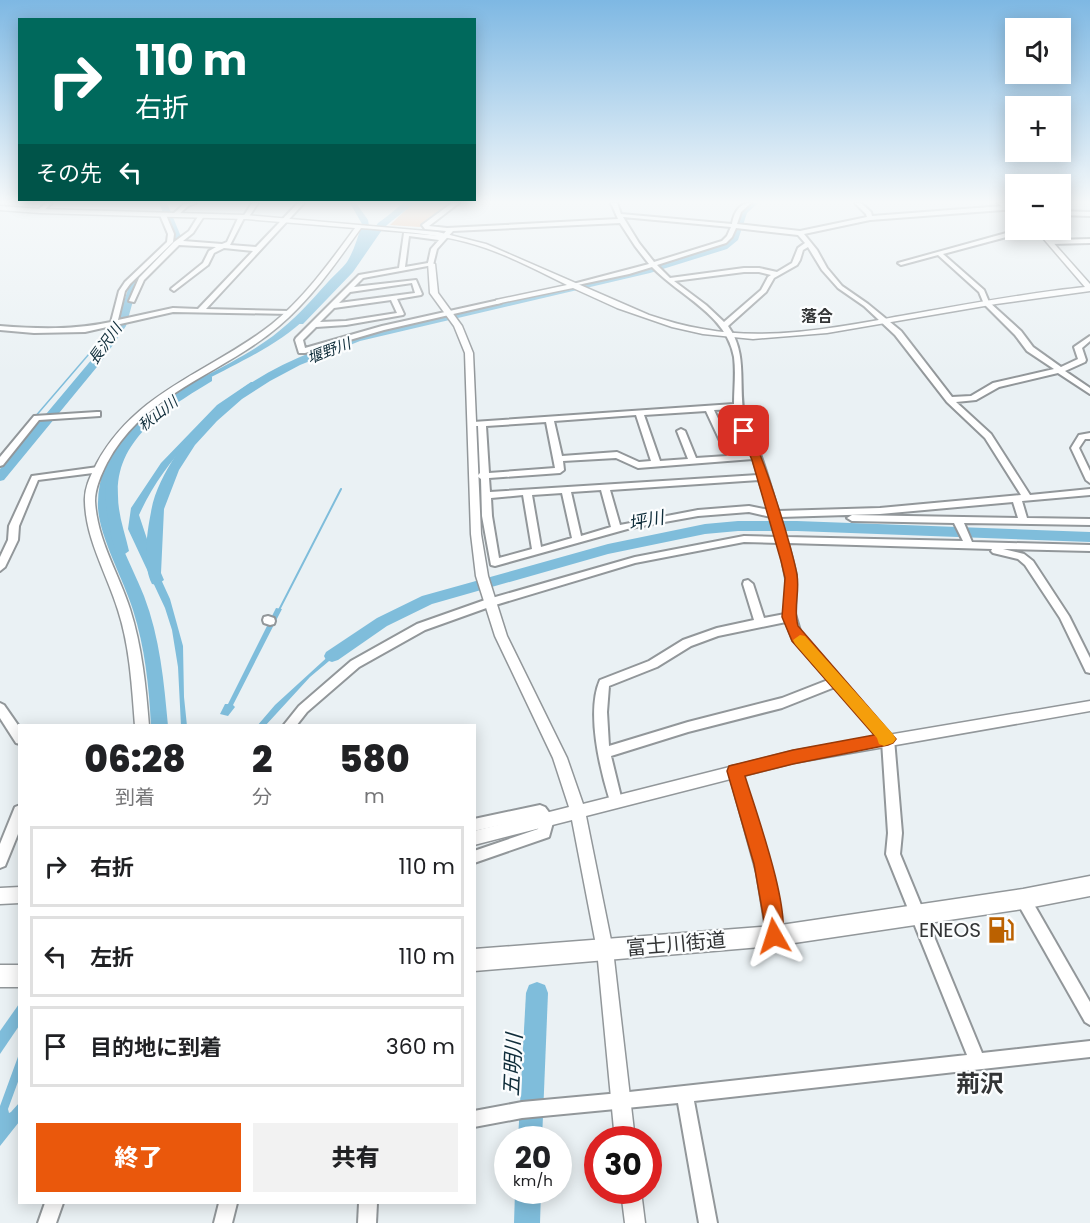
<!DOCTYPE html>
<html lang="ja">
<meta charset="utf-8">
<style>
body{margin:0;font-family:Poppins,"Noto Sans JP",sans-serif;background:#f2f2f2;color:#202124;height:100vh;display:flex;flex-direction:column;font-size:22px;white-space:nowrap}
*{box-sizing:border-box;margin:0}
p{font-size:20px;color:#757577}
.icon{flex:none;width:33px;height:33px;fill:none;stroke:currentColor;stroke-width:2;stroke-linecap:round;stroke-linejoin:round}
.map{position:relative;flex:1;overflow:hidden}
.panel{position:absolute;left:18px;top:724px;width:458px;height:480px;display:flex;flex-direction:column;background:#fff;border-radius:0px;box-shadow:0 3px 15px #0003}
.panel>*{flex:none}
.banner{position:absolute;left:18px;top:18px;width:458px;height:183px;border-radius:0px;box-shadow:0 3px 15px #0003;background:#00695c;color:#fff;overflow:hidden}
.fabs{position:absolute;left:1005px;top:18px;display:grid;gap:12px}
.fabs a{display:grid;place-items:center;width:66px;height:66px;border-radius:0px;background:#fff;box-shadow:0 3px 15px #0003;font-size:30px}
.speed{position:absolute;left:494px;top:1126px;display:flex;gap:12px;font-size:30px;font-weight:700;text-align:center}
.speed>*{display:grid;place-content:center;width:78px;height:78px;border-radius:50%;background:#fff;box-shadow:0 3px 15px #0003;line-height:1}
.speed small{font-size:15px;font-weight:400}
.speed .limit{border:9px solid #d22;background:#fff;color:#111}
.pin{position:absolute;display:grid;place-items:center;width:51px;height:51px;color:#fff;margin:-26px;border-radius:12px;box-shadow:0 3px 9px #0006}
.me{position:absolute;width:66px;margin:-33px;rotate:354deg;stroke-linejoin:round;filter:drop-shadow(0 0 4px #0008)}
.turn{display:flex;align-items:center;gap:21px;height:126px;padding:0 18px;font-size:27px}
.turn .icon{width:78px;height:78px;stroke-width:2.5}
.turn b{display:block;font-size:42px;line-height:51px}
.then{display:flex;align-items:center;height:57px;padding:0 18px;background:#0003;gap:12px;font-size:22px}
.eta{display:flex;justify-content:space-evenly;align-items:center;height:102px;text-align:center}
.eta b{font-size:36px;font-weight:800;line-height:42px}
.primary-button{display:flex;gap:12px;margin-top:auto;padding:12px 18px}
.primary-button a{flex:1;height:69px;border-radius:0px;background:#ea580c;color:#fff;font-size:24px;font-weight:800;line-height:69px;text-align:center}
.primary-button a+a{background:#f2f2f2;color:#202124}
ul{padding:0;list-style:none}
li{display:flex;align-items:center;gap:18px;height:81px;margin:0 12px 9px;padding:0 6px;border:3px solid #e0e0e0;border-radius:0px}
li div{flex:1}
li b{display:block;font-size:22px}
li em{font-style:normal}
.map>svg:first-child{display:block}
</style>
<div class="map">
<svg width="1090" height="1223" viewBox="0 0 1090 1223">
<rect width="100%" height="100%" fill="#eaf1f4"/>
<!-- green -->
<path fill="#e9b692" d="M413,203H452L420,227L390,225Z"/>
<!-- water -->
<g fill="#7fbddb">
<path d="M350,203H356L368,220L369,226L377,225L403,203H411C369,237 344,280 307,317C243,381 106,393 108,503C109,523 136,575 144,596C160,638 164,682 168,726H151C149,686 145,648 133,610C124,580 96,531 98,502C103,403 208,385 273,336C294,320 311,301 328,282C334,275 342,269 347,262C354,251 358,236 362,224Z"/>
<path d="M251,382H260C210,416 165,458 139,515L159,575L170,599L183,646L184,697L187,726H181L178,667L172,630L165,608L128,529L131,508L161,463L217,405Z"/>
<path d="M276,608L282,609L233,705L235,707L228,716L220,714L225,704H228Z"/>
<path d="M345,641L347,646L310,677L265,726H257L275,705Z"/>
<path d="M19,1004V1026L0,1054V1031Z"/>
<path d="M19,1054V1079L8,1109L9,1113L11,1112L19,1103V1122L0,1146V1106Z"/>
</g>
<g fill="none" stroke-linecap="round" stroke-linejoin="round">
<!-- stream-far1 -->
<path stroke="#7fbddb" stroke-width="1.5" d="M34,418L89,354"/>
<!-- stream -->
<path stroke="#7fbddb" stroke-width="2" d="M279,610L341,489"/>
<!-- river -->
<g fill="#7fbddb" fill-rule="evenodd">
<path d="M159,203H167L182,239L138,283L126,326L101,362L4,480L0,481V469L93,358L116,326L131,280L174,239Z"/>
<path d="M406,203H415L384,227L353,272L303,324H295V320L347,268L378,223Z"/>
<path d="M749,203H758L747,213L738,240L727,249L650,273L360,341L300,365L270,381L242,399L217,421L195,445L179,470L164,509L161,573L164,580L157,585L152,584C142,565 147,532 151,512C154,492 165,472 176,455C251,343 399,326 519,298C587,282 654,266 721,245C738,234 733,216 749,203Z"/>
<path d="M208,376L212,377V381C168,408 115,438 118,496C118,515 125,533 129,551L122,556L117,554C112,544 110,530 108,518C96,459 128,424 176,394C186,388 197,379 208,376Z"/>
<path d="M738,521H797L1090,532V542L797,531H738L705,534L608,554L432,604L387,626L338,660L332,662L326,660L324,656L326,652L377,618L422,596L608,544L705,524Z"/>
<path d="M537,982L545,985L548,993L542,1140H518L526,993L529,985Z"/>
<path d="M515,1191H541L540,1223H514Z"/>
</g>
<defs>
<g id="minor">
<path d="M46,203H52L42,212H38V210Z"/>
<path d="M196,203L188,206L177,216L172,215L184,204Z"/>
<path d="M252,203H258L248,218H244L230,245L256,247L298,203H304L206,309L289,311L291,312V314L173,312L85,332L34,333L0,330V326C38,329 74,330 111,322L119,291L125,282L167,242L168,234L160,215L163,213L166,215L174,234L173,242L130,284L125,291L118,320L173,308L198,309L253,251L224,248L214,253L208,265L174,291L171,289L172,288L203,263L209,251L216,247L179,245L144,280L134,302L129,301L139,278L174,242L189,231L199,215L204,216L193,233L183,241L222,244L227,242L239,216L243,217Z"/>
<path d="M452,203H459L429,226L447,228L618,219L611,203H617L621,214L732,224C734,213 739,203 751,203L741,212L737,224L800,231L867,217L866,214L855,203H861L871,212L872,216L1016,205V209L870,220L804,234L817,250L827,268L842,286L868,304L901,331L952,397L971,396L993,383L1054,369L1027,351L1015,335L984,304L979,292L938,255L901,265L898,263L1010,232L1037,230L1036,231L1010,236L943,254L984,290L989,302L1021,331L1033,347L1061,367L1078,359L1074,347L1090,336V341L1082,348L1086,360L1085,362L1065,371L1090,388V394L1058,373L999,387L976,400L956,402L991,434L1030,495L1090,489V495L1022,501L1027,518L1090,519V525L964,523L972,542L1090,545V551L1003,549L1024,554L1033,561L1069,616L1090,658V673L1086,672L1060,618L1025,565L1018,559L993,553L991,551L992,549L788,543L796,575L795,614L801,634L894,739L902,833L900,854L982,1053L1090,1041V1057L694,1101L717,1223H699L678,1103L522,1118L474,1127V1111L522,1102L620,1093L967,1055L886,854L888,833L882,741L835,687L782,708L688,732L611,756L622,801L621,805L616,807L611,805L610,801C600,769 586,712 600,680L649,661L683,640L717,628L754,620L743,584L744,581L748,580L753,584L764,618L785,614L787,584L779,543L744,542L635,563L492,606L425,630L359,667L307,712L296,726H283L299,706L351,661L417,624L485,600L635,557L744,536L777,537L771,517L749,512L698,516L631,528L495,566L491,565L482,516L481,479L477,476L480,473L478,426H473V422L734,404C734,388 736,373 734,357C727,315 680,296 652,267L629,274L573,286V284L649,264L635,246L620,223L453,231L437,249L433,265L363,278L354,287L416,280L422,294L421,295L397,299L404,314L403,315L346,325L316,327L303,340L305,348L382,326L499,300L502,302L501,303L384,330L305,353H299L295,340L296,338L359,275L399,268L404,233L442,236L446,231L425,229L422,225ZM623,217L731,227L727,236L722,241L654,262L639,243ZM736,228L798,235L805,243L798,248L792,263L777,272L759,268H744L670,278L657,265L726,243L732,237ZM409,236L439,240L431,249L428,263L405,267ZM808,247L822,270L838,288L864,306L895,335L947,402L985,438L1021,495L880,508L778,511C772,492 767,472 760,454C755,442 748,432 745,420C737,388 749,355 728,326L766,292L774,278L797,265L800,260L803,250ZM744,272H759L771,275L768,277L761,290L724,322L706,305L674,281ZM412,283L415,293L339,303L350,292ZM391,300L397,313L346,321L320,322L334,308ZM735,409L739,427L751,454L735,455L714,410ZM706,411L727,456L696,458L685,431L681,429L677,431L688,459L660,461L644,415ZM636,415L651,461L639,462L617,452L562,456L554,421ZM546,422L555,468L489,473L486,426ZM616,458L638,468L753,459L758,475L490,492L489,478L560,473L564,470L563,461ZM759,480L769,510L749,506L698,510L620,525L610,490ZM601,490L611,527L581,536L571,492ZM562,493L572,538L541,547L532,495ZM523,495L532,549L499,558L492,516L491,498ZM1013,502L1018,518L852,515L847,518L852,521L954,523L963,541L786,537L780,517L880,514ZM786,622L793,640L828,680L782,698L688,722L609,746L607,712L609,686L657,667L691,646L718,636Z"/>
<path d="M1060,211L1090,212V216L1060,215Z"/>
<path d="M1090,239V243L1051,244L1048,242L1051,240Z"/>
<path d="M97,412H100V416L39,420L3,465L0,466V457L34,416Z"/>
<path d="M1090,433V439H1085L1079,448L1090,471V483L1086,480L1071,448L1079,435Z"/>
<path d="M98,467L101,468V472L38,480L19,526L18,540L5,567L0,571V557L8,540L9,526L32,476Z"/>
<path d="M268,616L274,618L275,621L274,624L270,625L264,623L263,620L264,617Z"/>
<path d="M0,703L4,705L20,728V744L16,743L0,718Z"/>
<path d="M735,766L739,767L741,771L771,873L781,936L779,941L774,943L769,941L767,936L757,873L729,771L731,767Z"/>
<path d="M20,805V829L5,866L0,868V844L15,807Z"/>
<path d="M540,805L545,807L554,819L549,837L474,863V851L538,829L540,821L537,817L474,831V819Z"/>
<path d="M1023,892L1028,894L1090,1002V1025L1085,1022L1018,904L1016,899L1018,894Z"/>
<path d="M45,1203H63L56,1223H38Z"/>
<path d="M219,1203H237L232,1223H214Z"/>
<path d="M359,1203H377L376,1223H358Z"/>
</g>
<g id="tertiary">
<path d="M997,203H1004L1016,210V215Z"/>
<path d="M0,206L40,209L246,215L438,232L486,244L649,315C667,321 684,326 703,329C772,342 843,326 912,314C969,304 1027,293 1085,287L1036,230H1042L1090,284V291L996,304L827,333L753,339L703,334L672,327L617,308L573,288L496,304V300L567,285C534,269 501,251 466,242C432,233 396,231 361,228C336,263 312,298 279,326C222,375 145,392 107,463C101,475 95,488 95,501C97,540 119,574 130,609C142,647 146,687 149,726H135C132,687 130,647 118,610C107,574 86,540 85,502C84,488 91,475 97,463C137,390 211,372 272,324C305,297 330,262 355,228L246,219L40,213L0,210Z"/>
<path d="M428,262L435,264L438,293L462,326L473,353L481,534L488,576L507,636L567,758L583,804L793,751L1090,701V711L793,763L586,816L613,950L635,1140H615L597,950L572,820L474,845V831L569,807L553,758L495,636L476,576L471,534L465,353L454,326L430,293Z"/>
<path d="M20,887V903L0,904V888Z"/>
<path d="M621,1191H641L645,1223H625Z"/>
</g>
<g id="primary">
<path d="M1090,876V896L1023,909L774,946L474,971V949L774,926L1023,889Z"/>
<rect x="0" y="965" width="20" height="22"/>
</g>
</defs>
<!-- minor casing -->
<use href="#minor" stroke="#92979a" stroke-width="4"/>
<!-- tertiary casing -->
<use href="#tertiary" stroke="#92979a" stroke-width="3"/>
<!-- primary casing -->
<use href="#primary" stroke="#92979a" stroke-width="3"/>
<!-- minor -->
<use href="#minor" fill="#fff" fill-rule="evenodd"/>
<!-- tertiary -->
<use href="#tertiary" fill="#fff" fill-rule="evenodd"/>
<!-- primary -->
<use href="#primary" fill="#fff" fill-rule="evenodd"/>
</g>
<!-- sky -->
<linearGradient id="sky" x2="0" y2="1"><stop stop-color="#7eb8e3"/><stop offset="0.54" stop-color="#f6f9fa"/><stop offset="1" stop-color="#f6f9fa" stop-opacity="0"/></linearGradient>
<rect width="1090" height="374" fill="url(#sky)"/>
<!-- route -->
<path fill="#ea580c" stroke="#983908" stroke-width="1.5" d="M744,427C758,433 794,554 797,575C800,592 793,609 798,626L896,739L893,743L888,745L793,764L745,776C755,809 793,913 781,943L774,945L768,943L754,864L727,771L729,766L793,750L874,735L792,641L782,617L785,578L781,561L752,460L739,431Z"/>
<!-- slow -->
<path fill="#f59e0b" d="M800,635L805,636L893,734L896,739L893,743L884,746L879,744L877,738L795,644L793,640Z"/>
<!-- icons -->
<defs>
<symbol id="fuel-bare" viewBox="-9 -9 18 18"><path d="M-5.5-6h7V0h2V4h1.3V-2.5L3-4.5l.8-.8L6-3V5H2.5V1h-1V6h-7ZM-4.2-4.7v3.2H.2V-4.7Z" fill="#bb6100" stroke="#fbfdfe" stroke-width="2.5" paint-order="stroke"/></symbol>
</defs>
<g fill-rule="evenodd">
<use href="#fuel-bare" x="982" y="911" width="38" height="38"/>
</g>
<g text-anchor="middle" stroke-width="4.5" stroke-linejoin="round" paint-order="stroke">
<!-- far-water labels -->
<g font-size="15" font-style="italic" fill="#0f2d3a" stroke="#fbfdfe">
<text transform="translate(105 344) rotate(-54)" y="5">長沢川</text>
<text transform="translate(329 351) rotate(-21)" y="5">堰野川</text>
<text transform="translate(158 414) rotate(-38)" y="5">秋山川</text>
</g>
<!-- far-quarter labels -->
<g font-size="16" font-weight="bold" fill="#333536" stroke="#fbfdfe">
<text x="817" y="322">落合</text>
</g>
<!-- water labels -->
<g font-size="18" font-style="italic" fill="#0f2d3a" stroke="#fbfdfe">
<text transform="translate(646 521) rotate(-12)" y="6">坪川</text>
</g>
<!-- near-poi labels -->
<g font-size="20" fill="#333536" stroke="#fbfdfe" text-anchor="end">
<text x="981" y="937">ENEOS</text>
</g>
<!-- near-street labels -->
<g font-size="20" fill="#333536" stroke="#fbfdfe">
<text transform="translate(676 944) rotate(-5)" y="7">富士川街道</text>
</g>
<!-- near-water labels -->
<g font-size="21" font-style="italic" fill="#0f2d3a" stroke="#fbfdfe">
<text transform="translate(513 1065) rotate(-87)" y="7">五明川</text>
</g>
<!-- near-quarter labels -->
<g font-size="24" font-weight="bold" fill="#333536" stroke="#fbfdfe">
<text x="980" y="1092">荊沢</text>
</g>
</g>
</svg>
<div class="fabs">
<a><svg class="icon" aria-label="sound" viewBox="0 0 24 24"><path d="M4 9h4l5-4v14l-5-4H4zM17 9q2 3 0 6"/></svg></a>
<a>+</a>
<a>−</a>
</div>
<div class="speed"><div>20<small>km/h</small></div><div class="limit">30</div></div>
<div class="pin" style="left:744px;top:431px;background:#d93025"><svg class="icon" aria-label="arrive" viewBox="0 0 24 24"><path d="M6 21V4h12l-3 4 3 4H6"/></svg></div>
<svg class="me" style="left:774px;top:936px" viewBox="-20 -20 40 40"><path d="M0-17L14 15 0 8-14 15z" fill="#ea580c" stroke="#fff" stroke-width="4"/></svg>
<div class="banner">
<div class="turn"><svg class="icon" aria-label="right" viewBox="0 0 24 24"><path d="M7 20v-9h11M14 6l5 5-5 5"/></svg><div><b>110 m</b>右折</div></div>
<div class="then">その先<svg class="icon" aria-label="left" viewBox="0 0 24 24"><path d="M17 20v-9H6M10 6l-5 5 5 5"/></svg></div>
</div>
<section class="panel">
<div class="eta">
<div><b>06:28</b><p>到着</p></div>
<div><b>2</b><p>分</p></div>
<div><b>580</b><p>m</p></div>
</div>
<ul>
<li><svg class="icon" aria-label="right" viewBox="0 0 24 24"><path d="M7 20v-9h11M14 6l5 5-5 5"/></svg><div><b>右折</b></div><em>110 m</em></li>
<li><svg class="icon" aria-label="left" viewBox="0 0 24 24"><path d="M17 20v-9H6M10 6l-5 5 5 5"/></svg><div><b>左折</b></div><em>110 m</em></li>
<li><svg class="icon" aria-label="arrive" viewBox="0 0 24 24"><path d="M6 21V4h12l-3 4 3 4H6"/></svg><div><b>目的地に到着</b></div><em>360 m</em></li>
</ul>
<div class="primary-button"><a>終了</a><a>共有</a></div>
</section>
</div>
